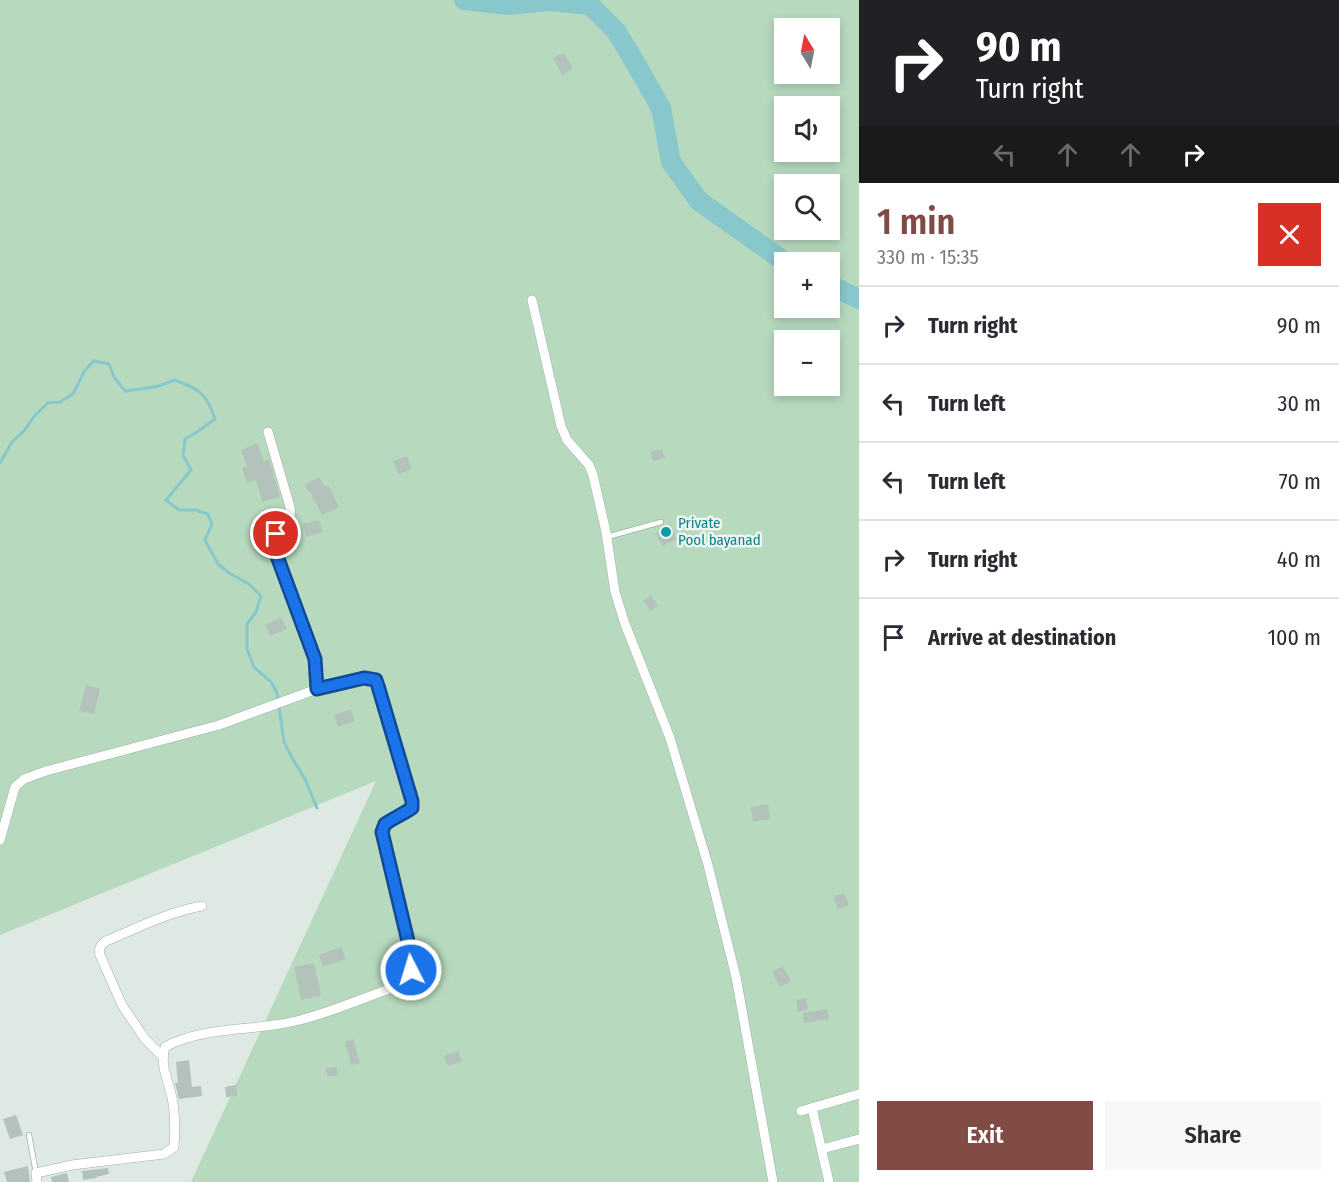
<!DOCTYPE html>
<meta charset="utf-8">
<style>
body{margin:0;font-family:"Fira Sans Condensed",sans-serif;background:#f7f7f7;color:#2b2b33;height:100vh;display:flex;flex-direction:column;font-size:22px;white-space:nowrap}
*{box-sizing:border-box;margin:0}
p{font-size:20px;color:#7c7c81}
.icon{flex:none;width:33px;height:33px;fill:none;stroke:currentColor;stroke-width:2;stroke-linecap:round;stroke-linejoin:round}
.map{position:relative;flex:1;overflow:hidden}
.panel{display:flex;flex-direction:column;background:#fff;width:480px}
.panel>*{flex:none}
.hud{background:#202124;color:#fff;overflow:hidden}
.needle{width:39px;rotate:350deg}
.fabs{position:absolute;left:774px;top:18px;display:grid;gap:12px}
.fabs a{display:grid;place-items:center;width:66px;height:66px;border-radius:0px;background:#fff;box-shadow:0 3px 9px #0003;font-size:30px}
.pin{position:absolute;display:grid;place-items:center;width:51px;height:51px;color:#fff;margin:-26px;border:3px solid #fff;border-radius:50%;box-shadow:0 2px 6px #0007}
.me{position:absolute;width:66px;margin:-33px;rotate:355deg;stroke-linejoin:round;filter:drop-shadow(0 0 4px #0008)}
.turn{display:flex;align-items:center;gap:21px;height:126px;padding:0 18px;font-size:27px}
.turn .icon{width:78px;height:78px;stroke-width:2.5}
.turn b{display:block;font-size:42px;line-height:51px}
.lanes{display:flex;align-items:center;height:57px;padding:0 18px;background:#0003;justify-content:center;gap:30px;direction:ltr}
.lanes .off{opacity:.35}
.round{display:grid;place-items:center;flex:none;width:63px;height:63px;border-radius:0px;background:#f7f7f7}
.overview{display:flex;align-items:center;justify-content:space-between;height:102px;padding:0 18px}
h1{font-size:36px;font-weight:600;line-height:45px;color:#814b45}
.cta{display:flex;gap:12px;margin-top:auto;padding:12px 18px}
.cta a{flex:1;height:69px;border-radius:0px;background:#814b45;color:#fff;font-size:24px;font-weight:600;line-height:69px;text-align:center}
.cta a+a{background:#f7f7f7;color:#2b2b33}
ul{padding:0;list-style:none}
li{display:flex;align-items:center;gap:18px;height:78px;padding:0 18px;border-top:2px solid #e1e1e2}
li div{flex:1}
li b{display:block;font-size:22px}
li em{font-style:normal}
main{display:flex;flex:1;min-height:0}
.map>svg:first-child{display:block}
</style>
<main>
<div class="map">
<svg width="859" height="1182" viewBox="0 0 859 1182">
<rect width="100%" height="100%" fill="#dee9e3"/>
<!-- green -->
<path fill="#b7d9be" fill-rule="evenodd" d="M0,0H859V1182H191L376,781L0,935ZM784,28H830V74H784ZM784,106H830V152H784ZM784,184H830V230H784ZM784,262H830V308H784ZM784,340H830V386H784Z"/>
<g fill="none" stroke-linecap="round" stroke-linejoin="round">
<!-- stream -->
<path stroke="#88c7cc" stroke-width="3" d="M0,463L12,442L24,431L35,415L48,403L60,402L73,394L85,370L94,361L109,364L114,377L125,391L155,387L175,380C199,389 207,394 215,419L197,432L185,439L183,455L191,470L166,500L179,510H196L208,514L212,524L205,540L218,564L229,573L249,584L261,596L256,612L247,624V649L254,667L271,682L277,693L284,742L292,758L305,779L317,808"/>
<!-- river -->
<g stroke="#88c7cc" stroke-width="20">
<path d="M464,0L509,5L548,1L590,5L616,31L633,59L661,108L671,162L699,201L785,262"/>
<path d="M830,285L859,299"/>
</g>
</g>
<!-- building -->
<g fill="#b3c3bc">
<path d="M564,53L573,69L562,75L553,58Z"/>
<path d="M257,443L264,461L269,459L280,497L262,502L256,480L247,483L242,468L247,466L241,450Z"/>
<path d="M662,449L665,458L653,461L650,452Z"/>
<path d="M407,456L412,469L398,474L393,461Z"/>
<path d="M319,477L325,487L328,485L339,507L322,515L310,492L309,493L305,485Z"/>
<path d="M319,520L323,532L307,537L303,524Z"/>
<path d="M266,521L270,532L257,536L254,525Z"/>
<path d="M671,526L677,539L662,546L656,533Z"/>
<path d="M650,595L658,605L651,611L643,601Z"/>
<path d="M281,617L287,629L271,636L265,625Z"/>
<path d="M86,685L100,689L94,714L79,711Z"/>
<path d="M351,709L355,721L338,727L334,715Z"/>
<path d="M768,804L770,819L753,822L751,807Z"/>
<path d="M844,893L849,905L838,909L833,897Z"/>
<path d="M341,947L346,959L323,967L319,955Z"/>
<path d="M314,963L321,996L301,1000L294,967Z"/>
<path d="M783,966L791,981L780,987L772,972Z"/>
<path d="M806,998L808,1010L798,1012L796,1000Z"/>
<path d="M827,1009L829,1019L804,1023L803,1013Z"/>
<path d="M353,1039L360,1063L351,1065L345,1042Z"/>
<path d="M458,1051L462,1061L448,1066L444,1056Z"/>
<path d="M189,1060L192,1087L201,1086L202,1096L179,1099L175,1083H178L176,1062Z"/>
<path d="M337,1067L338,1075L327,1077L326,1068Z"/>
<path d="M236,1085L237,1096L226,1097L225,1087Z"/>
<path d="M16,1115L23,1135L10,1139L3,1119Z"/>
<path d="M28,1166L30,1182H7L4,1172Z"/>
<path d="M108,1168L109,1174L96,1177L97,1178L83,1180L82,1171Z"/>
<path d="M67,1173L69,1182H52L51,1177Z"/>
</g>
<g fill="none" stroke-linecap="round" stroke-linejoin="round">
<defs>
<g id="service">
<path d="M607,537L661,522"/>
<path d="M29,1135L36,1173"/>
</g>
<g id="minor">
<path d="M532,300L561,426L567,440L589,465L593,475L606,532L615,592L625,624L670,738L708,865L736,977L773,1182"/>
<path d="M268,432L290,507C290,508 291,515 290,517C287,533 272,527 274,548L315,659L317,689"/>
<path d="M0,840L15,787L24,779L46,771L219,725L317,689L364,678L376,680L378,686L412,801V808C403,814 394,818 385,823L383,832L412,958C410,975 405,978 392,988C361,999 331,1012 300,1020C256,1032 206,1025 165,1047C159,1067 170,1083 173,1103C175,1117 175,1133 174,1147L164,1154L72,1165L36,1173L37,1182"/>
<path d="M162,1056L145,1039L122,1005L100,955C98,948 101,945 106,941C137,928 168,912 202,906"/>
<path d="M812,1108L829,1182"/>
<path d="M801,1111L859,1094"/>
<path d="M822,1149L859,1139"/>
</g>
</defs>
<!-- service casing -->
<use href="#service" stroke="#a1b0a9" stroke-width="6"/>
<!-- minor casing -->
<use href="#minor" stroke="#a1b0a9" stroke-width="10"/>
<!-- service -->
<use href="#service" stroke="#fff" stroke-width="4.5"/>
<!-- minor -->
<use href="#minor" stroke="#fff" stroke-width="9"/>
</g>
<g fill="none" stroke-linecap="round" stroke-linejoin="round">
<defs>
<path id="route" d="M276,534L273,540L274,548L315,659L317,689L364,678L376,680L378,686L412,801V808C403,814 394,818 385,824L382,832L412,958L411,970"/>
</defs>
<!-- route casing -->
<use href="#route" stroke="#114b97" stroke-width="15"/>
<!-- route -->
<use href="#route" stroke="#1a73e8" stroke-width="10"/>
</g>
<!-- markers -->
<circle fill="#0f9aa8" stroke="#eef6f1" stroke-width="2" cx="666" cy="532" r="6"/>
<g text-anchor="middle" stroke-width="5" stroke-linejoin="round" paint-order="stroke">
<!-- culture labels -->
<g font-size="15" fill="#0d838f" stroke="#eef6f1" text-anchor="start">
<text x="678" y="528">Private<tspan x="678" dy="17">Pool bayanad</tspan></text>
</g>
</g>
</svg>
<div class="fabs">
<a><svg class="needle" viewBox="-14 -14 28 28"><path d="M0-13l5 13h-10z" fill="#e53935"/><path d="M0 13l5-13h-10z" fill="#7c7c81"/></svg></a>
<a><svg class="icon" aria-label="sound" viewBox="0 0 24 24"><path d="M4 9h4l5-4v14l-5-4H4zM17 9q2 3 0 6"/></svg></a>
<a><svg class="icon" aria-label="search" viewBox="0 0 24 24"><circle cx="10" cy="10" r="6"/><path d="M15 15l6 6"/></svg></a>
<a>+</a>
<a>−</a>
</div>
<div class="pin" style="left:276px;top:534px;background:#d93025"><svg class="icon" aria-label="arrive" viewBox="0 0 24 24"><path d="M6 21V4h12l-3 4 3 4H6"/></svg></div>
<svg class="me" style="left:411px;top:970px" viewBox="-20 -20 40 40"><circle r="17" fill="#1a73e8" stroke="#fff" stroke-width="3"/><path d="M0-11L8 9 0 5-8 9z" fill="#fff"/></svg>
</div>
<section class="panel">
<div class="hud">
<div class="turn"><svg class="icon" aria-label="right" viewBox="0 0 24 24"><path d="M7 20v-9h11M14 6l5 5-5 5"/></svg><div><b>90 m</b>Turn right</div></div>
<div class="lanes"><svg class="icon off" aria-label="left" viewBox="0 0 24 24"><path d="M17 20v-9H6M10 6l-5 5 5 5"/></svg><svg class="icon off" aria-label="ahead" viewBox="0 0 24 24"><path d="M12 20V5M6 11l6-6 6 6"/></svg><svg class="icon off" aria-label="ahead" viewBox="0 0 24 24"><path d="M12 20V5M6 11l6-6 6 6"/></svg><svg class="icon" aria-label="right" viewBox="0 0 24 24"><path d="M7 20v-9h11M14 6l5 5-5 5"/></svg></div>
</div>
<div class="overview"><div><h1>1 min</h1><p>330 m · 15:35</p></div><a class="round" style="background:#d93025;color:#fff"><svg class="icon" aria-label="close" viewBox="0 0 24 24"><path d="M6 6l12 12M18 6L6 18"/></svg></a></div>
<ul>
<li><svg class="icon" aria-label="right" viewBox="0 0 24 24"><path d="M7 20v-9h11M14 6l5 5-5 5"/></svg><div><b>Turn right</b></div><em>90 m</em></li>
<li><svg class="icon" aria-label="left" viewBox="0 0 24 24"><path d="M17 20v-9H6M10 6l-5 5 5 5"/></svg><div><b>Turn left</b></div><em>30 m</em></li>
<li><svg class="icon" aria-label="left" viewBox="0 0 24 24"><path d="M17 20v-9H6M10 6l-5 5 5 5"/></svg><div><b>Turn left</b></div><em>70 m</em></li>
<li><svg class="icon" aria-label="right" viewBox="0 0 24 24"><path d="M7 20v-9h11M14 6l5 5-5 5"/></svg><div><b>Turn right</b></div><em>40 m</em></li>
<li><svg class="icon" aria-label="arrive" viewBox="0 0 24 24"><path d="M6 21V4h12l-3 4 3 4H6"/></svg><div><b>Arrive at destination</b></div><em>100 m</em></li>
</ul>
<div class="cta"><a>Exit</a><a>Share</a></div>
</section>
</main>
